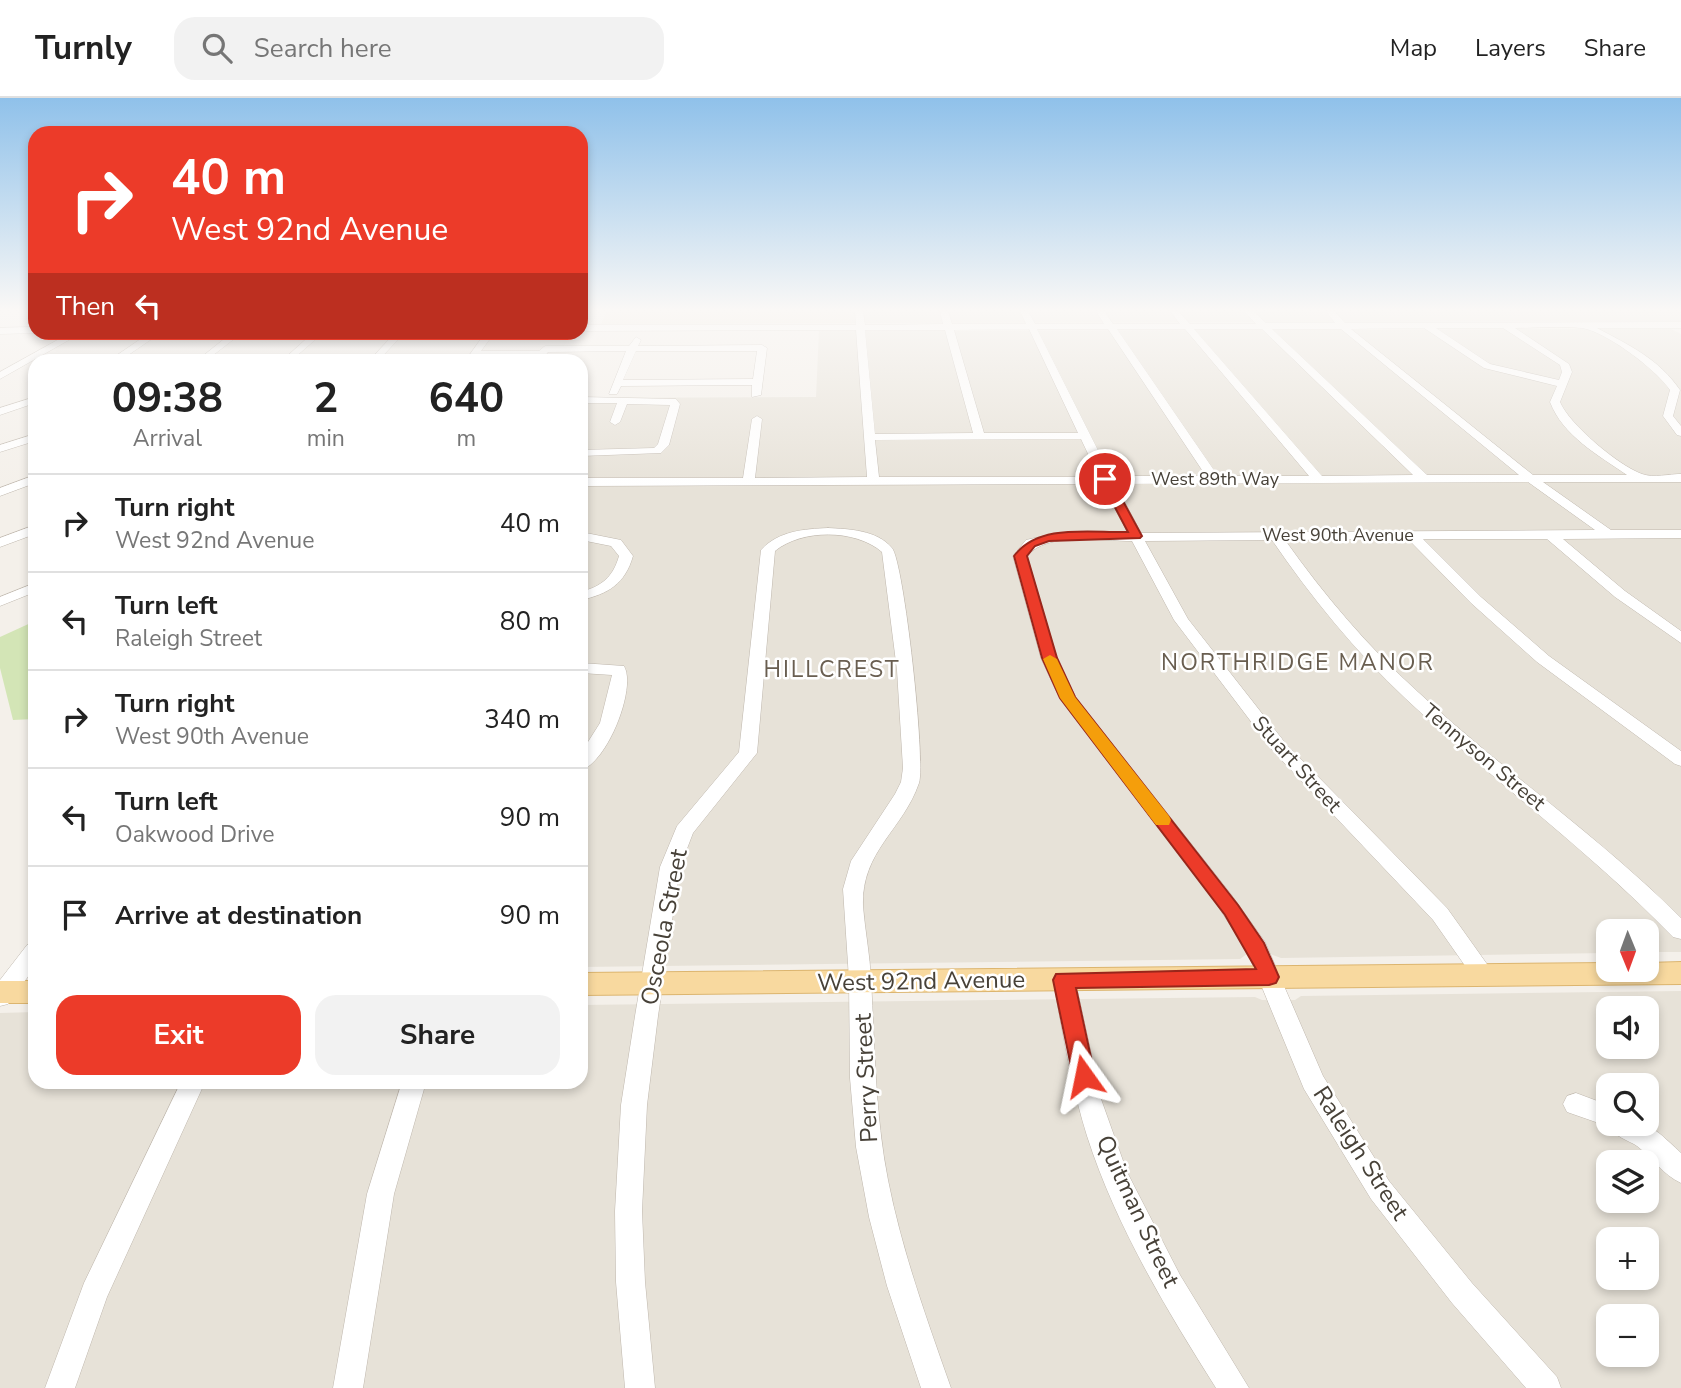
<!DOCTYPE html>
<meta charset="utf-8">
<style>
body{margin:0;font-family:"Nunito Sans",sans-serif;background:#f2f2f2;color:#222;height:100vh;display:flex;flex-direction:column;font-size:26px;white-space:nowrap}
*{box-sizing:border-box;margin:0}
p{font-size:23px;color:#767676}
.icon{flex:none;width:38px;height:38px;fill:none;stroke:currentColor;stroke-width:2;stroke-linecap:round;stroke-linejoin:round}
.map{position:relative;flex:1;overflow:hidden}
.details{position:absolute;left:28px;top:256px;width:560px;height:735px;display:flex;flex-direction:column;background:#fff;border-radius:21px;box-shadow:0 4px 10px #0003}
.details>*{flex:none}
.banner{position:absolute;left:28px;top:28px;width:560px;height:214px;border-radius:21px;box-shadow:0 4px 10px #0003;background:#ec3b29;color:#fff;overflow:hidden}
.needle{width:46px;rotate:179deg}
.tools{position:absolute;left:1596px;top:821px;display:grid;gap:14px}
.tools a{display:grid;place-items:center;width:63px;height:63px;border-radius:14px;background:#fff;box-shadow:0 4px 10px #0003;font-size:35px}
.pin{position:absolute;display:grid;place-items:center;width:60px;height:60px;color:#fff;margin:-30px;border:4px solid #fff;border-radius:50%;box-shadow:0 2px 7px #0007}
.me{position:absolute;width:77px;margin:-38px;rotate:348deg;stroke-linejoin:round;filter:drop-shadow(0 0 5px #0008)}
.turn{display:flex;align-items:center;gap:24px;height:147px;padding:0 28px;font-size:32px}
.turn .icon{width:91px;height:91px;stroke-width:2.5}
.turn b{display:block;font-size:49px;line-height:60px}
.then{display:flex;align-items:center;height:66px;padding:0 28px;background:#0003;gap:14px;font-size:26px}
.eta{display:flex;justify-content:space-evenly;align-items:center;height:119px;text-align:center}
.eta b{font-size:42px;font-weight:700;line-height:49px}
.button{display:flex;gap:14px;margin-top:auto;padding:14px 28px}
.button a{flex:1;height:80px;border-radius:21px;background:#ec3b29;color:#fff;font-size:28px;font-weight:700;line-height:80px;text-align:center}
.button a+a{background:#f2f2f2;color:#222}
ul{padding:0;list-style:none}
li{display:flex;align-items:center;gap:21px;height:98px;padding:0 28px;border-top:2px solid #e0e0e0}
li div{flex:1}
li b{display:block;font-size:26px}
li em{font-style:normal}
header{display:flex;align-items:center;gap:42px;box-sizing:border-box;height:98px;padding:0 35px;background:#fff;border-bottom:2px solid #e0e0e0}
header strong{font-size:33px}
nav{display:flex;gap:38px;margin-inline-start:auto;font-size:24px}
.search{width:490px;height:63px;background:#f2f2f2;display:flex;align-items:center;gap:18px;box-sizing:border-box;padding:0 24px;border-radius:21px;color:#767676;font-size:26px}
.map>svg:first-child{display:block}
</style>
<header>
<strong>Turnly</strong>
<div class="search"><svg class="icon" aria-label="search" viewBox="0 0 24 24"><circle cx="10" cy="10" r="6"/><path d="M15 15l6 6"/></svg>Search here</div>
<nav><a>Map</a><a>Layers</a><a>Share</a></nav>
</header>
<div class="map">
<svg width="1681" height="1290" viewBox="0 0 1681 1290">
<rect width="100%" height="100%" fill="#f4f0ea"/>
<!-- residential -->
<g fill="#e7e2d8" fill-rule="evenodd">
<path d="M852,213H1681V223L852,225Z"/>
<path d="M1671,231L1681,236V854H1647V833H1608V855L1281,860L1270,856H1247L1240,861L581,869V300L816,299L819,233Z"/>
<path d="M1681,893V1290H0V915L35,914V984H581V907L1255,899L1262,902H1295L1301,898ZM1608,910H1647V948H1608ZM1608,987H1647V1026H1608ZM1608,1064H1647V1102H1608ZM1608,1141H1647V1180H1608ZM1608,1218H1647V1256H1608Z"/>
</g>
<!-- education -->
<path fill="#ece4d5" d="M607,213H852V225L601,226Z"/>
<!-- green -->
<path fill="#d3e5b6" d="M35,523V621L13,622L0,570V539Z"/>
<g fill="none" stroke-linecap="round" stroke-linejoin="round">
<defs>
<g id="minor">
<path d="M855,213H863L865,227L943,226L940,213H948L952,226H1026L1020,213H1028L1035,226H1104L1096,213H1104L1113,226H1180L1170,213H1178L1190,226H1256L1244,213H1253L1266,225H1335L1326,213H1334L1345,225L1681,224V230H1597C1629,247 1659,261 1680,292L1673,318L1681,328V338L1677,337L1663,318L1670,292C1657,272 1604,232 1581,230C1560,228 1536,230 1515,230L1569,266L1572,274L1560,304C1569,326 1619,368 1642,376C1653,380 1670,376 1681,376V384H1543L1611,432H1681V440L1563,441L1625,493L1681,533V545L1615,499L1547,441H1423L1481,499L1549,558L1681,653V668L1675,666L1537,564L1471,505L1408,441L1285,442C1324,497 1368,549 1418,594C1503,673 1599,738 1681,820V841L1673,839C1590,753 1493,683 1406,601C1355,553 1311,499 1272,442L1145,443L1188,521L1286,646L1447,810L1494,876L1491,882L1483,885L1475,882L1433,822L1274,654L1174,522L1132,443C1101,443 1048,433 1027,458L1057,560L1076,600L1230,795L1265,844L1323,978L1389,1083L1472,1185L1557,1279L1561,1290H1526L1452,1205L1371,1101L1304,991L1247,853L1216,805L1060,601L1041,560L1013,458L1026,442L1057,435H1128L1102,386L581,388V380H743L752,321L757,318L762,321L755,380L867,379L856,232L581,233V227H856ZM1424,230L1484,270L1557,288L1550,304C1563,338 1598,357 1627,377H1533L1351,231ZM1436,230H1503L1560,267L1562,274L1559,282L1490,266ZM1029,231L1078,335H984L954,232ZM1037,231H1108L1206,378H1111ZM1117,231H1185L1309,378H1218ZM1194,231H1262L1413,377L1322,378ZM1272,231H1341L1519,377H1427ZM865,232H945L973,335L875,336ZM1081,341L1099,379H879L875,342ZM1528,384L1595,432L1141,435L1115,386Z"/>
<path d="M35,229V235L0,236V230Z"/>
<path d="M72,234H83L0,281V274Z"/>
<path d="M151,234H162L121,262H110Z"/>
<path d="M233,234H243L207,262H198Z"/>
<path d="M314,234H324L292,262H283Z"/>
<path d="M396,234H405L379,262H370Z"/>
<path d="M486,234H495L481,253H539L545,248H629L636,239L641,242L638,248L762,247L767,250L761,297L752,299V287L621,288L617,296H609L626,253L548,254L542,262H534L535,259H477L474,262H466ZM636,253H757L753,281L623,282Z"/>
<path d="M35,299V305L0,317V310Z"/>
<path d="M581,299L676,301L680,306L669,347L661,355L581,358V352L654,350L658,346L670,307L627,306L620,324L615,327L610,324L617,305H581Z"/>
<path d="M35,336V343L0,354V347Z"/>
<path d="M35,377V385L0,398V390Z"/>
<path d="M35,427V436L0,449V440Z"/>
<path d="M828,430C849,431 877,432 892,450C904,464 926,664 919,685C903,732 861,753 863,808C865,833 870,857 871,882C875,950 875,1016 888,1082C902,1153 927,1222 951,1290H921L887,1188L869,1119L856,1049L850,980L849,881L843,791L851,763L895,696L901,684L903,670L897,572L882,454C855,431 802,431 775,453L757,655L693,735L680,769L658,918L647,1007L642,1113L645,1184L655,1290H625L616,1184L615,1113L621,1007L635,918L660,769L677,728L739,654L761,452C778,433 804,431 828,430Z"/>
<path d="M581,434L621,442L633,458C625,486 608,496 581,502V494C602,488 613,479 619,458L611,448L581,442Z"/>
<path d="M35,485V494L0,508V499Z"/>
<path d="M581,565L624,568C637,590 607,665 581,672V655L600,625L612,577L581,575Z"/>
<path d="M35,844V869L8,906L0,908V882L27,847Z"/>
<path d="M1064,873L1072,876L1075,882L1101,1001L1127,1074L1180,1177L1249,1290H1216C1166,1211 1116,1128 1087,1038C1071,987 1063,934 1053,882L1056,876Z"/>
<path d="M181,984H205L107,1199L75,1290H45L84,1185Z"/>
<path d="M402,984H426L394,1096L363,1290H333L367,1096Z"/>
<path d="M1576,995L1608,1007V1026C1652,1026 1649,1025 1681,1055V1085C1663,1077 1653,1060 1637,1048C1628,1042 1615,1039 1610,1029L1567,1014L1563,1006L1567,998Z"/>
</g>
<g id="major">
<path d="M1681,864V886L581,897V875L1608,865V872H1647V865Z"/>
<rect x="0" y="883" width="35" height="22"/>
</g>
</defs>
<!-- minor casing -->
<use href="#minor" stroke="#bfb7ad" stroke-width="1"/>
<!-- major casing -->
<use href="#major" stroke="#dcb56f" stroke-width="2"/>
<!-- minor -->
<use href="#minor" fill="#fff" fill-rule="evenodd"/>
<!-- major -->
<use href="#major" fill="#f8d99f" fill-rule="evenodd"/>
</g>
<!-- sky -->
<linearGradient id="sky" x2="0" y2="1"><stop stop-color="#8fc1ea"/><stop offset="0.54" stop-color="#faf8f6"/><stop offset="1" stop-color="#faf8f6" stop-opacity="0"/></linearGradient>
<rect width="1681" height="393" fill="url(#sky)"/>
<!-- route -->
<path fill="#ec3b29" stroke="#99261b" stroke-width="2" d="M1105,378L1111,381L1142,438L1140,440L1049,443L1035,448L1027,458L1057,560L1075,599L1238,807L1264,845L1279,879L1276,885L1269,887L1076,890L1095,978L1092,985L1084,988L1076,985L1073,978L1053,882L1056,876L1256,871L1225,817L1060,600L1042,560L1014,458C1039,425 1090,435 1128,434L1100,381Z"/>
<!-- slow -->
<path fill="#f59e0b" d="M1050,557L1057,561L1075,599L1169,718L1171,722L1169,727H1156L1060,600L1043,561Z"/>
<g text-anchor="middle" stroke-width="5" stroke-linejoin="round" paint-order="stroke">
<!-- far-street labels -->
<g font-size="18" fill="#474138" stroke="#fff">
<text x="1215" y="387">West 89th Way</text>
<text x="1338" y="443">West 90th Avenue</text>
</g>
<!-- street labels -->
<g font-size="21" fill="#474138" stroke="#fff">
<text transform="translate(1484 659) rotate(40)" y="7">Tennyson Street</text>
<text transform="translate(1297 666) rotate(48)" y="7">Stuart Street</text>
</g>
<!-- neighbourhood labels -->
<g font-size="23" letter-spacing="2" fill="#695e50" stroke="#fff">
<text x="1298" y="572">NORTHRIDGE MANOR</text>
<text x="832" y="579">HILLCREST</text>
</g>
<!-- near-street labels -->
<g font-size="24" fill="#474138" stroke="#fff">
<text transform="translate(664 829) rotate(-79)" y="8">Osceola Street</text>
<text transform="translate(921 883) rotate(-1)" y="8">West 92nd Avenue</text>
<text transform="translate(866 980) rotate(-93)" y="8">Perry Street</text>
<text transform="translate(1361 1055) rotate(57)" y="8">Raleigh Street</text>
<text transform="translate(1138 1113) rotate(65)" y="8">Quitman Street</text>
</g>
</g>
</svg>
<div class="tools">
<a><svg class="needle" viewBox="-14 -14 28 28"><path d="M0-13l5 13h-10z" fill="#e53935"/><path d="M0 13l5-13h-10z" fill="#767676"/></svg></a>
<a><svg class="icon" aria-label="sound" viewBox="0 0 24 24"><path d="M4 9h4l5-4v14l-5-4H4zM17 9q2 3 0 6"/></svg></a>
<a><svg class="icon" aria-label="search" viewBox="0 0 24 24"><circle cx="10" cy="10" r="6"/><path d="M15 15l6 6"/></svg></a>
<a><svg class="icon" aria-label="layers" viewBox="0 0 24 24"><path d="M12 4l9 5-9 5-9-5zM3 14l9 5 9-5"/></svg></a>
<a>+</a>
<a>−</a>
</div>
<div class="pin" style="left:1105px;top:381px;background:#d93025"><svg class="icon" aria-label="arrive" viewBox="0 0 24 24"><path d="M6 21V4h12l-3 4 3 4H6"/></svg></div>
<svg class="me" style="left:1084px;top:978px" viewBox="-20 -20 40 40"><path d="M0-17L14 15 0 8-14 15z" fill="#ec3b29" stroke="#fff" stroke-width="4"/></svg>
<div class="banner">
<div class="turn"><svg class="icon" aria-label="right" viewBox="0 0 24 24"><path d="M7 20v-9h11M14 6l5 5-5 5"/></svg><div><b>40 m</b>West 92nd Avenue</div></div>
<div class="then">Then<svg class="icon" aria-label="left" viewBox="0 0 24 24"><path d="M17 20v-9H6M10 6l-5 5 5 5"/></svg></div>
</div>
<section class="details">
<div class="eta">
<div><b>09:38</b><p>Arrival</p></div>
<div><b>2</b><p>min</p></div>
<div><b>640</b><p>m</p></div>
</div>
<ul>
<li><svg class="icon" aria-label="right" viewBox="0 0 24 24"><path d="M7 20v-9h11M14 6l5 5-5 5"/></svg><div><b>Turn right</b><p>West 92nd Avenue</p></div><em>40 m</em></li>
<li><svg class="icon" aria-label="left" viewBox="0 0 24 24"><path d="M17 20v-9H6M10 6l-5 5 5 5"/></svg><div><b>Turn left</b><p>Raleigh Street</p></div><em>80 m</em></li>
<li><svg class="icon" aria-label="right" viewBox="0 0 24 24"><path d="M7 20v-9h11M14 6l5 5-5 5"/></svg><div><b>Turn right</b><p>West 90th Avenue</p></div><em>340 m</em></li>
<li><svg class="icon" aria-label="left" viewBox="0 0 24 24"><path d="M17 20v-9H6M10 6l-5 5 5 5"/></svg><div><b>Turn left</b><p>Oakwood Drive</p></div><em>90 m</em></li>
<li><svg class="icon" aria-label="arrive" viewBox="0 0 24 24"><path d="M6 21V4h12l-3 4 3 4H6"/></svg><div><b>Arrive at destination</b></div><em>90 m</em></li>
</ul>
<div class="button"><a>Exit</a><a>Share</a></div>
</section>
</div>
